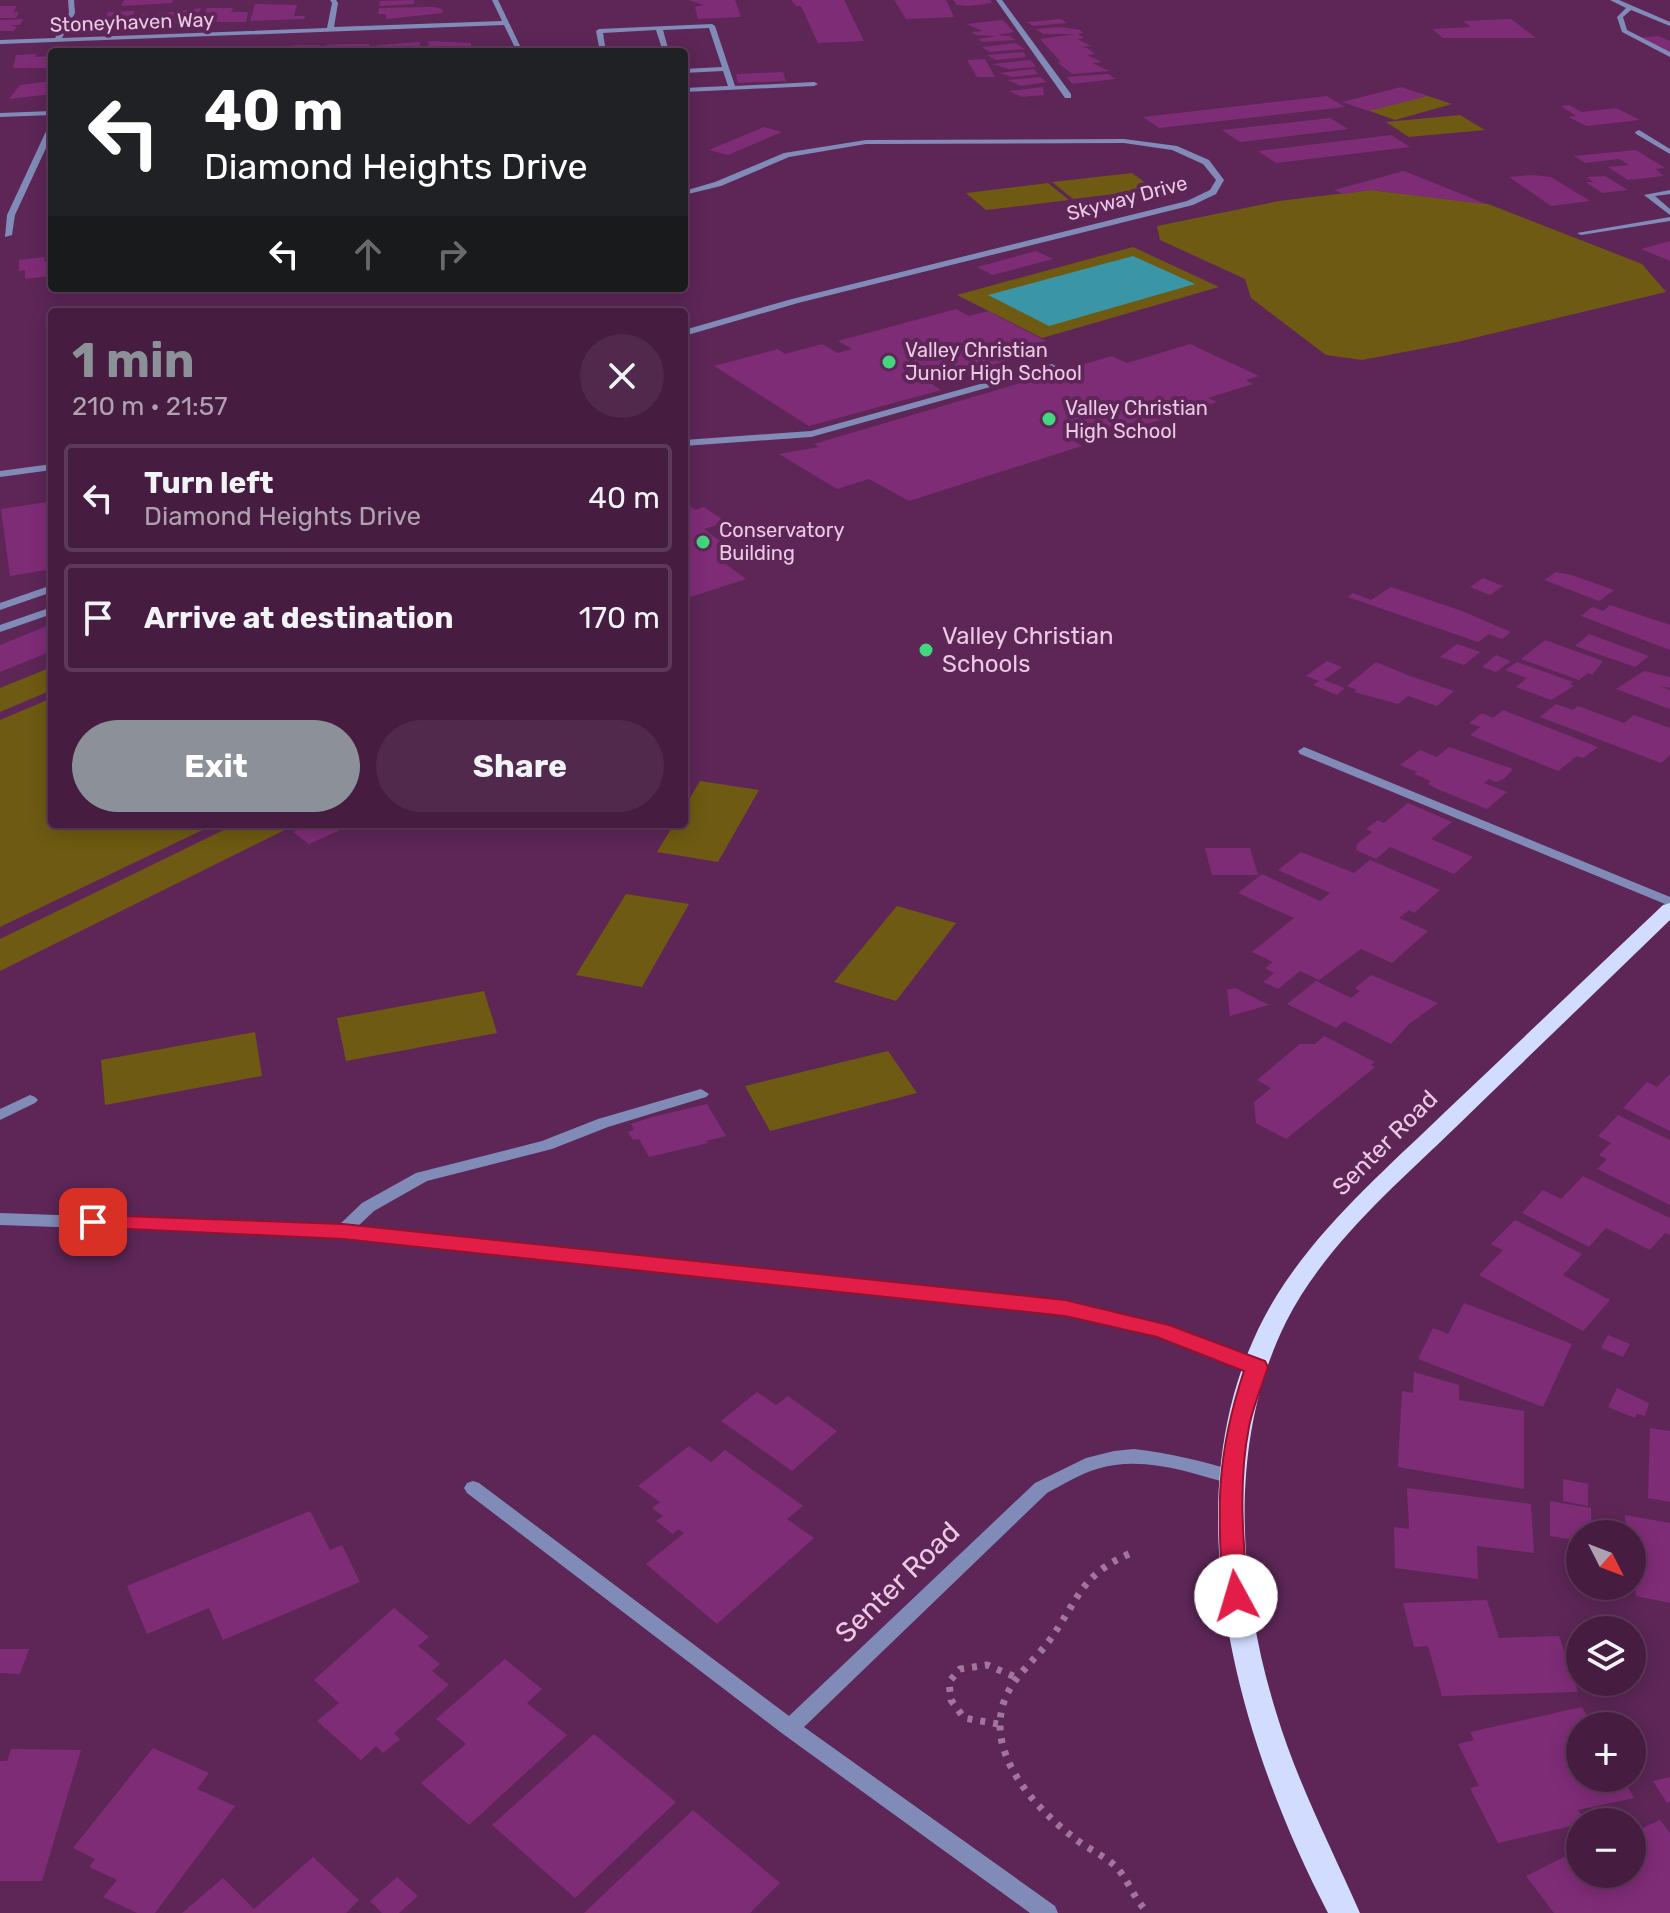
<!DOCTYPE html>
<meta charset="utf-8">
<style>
body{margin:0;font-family:Rubik,sans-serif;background:#50294c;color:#f1f3f6;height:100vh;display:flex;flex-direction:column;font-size:30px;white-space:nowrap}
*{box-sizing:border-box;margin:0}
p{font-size:26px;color:#b0a1b1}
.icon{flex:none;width:44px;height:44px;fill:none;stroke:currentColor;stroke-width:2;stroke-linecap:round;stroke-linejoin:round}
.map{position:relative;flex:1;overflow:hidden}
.panel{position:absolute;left:48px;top:308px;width:640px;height:520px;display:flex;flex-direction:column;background:#461c41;border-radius:8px;box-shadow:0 4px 20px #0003,0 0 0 2px #5e3a5a}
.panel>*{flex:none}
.guide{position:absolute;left:48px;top:48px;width:640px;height:244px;border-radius:8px;box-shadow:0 4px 20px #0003,0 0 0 2px #5e3a5a;background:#202124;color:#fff;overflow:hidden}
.needle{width:52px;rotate:132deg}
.controls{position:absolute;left:1566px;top:1520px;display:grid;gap:16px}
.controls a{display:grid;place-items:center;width:80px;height:80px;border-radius:50%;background:#461c41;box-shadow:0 4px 20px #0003,0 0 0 2px #5e3a5a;font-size:40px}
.pin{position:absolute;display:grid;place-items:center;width:68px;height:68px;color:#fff;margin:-34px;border-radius:16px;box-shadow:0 4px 12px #0006}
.me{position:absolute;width:88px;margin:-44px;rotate:354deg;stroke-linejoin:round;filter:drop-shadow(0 0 6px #0008)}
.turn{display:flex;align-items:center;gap:28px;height:168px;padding:0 24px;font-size:36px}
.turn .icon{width:104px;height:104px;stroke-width:2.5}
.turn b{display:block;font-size:56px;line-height:68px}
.lanes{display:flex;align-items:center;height:76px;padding:0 24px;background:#0003;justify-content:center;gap:40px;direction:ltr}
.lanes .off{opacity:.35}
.round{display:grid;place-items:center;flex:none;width:84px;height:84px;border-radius:42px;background:#50294c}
.summary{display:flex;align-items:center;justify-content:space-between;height:136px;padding:0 24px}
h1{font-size:48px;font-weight:700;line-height:60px;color:#8c9099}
.action{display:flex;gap:16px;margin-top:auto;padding:16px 24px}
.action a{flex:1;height:92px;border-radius:48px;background:#8c9099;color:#fff;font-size:32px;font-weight:700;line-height:92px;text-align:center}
.action a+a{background:#50294c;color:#f1f3f6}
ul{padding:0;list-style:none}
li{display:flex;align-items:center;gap:24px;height:108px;margin:0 16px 12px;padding:0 8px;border:4px solid #5e3a5a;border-radius:8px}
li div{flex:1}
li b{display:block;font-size:30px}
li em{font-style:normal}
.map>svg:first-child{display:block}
</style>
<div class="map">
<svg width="1670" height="1913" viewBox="0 0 1670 1913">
<rect width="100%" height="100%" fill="#5d2657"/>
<!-- green -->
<g fill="#6e5a12">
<path d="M1419,93L1452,104L1395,120L1361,108Z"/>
<path d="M1460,115L1485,130L1409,137L1386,122Z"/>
<path d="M1132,173L1154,189L1073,199L1052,182Z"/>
<path d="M1048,183L1069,200L986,210L966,193Z"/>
<path d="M1371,190L1488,204L1642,264L1666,292L1457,342L1362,360L1326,355L1251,298L1245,279L1160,240L1157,226L1279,201Z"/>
<path d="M1133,247L1219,287L1042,338L957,295Z"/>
<path d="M52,667V690L0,712V688Z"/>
<path d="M52,698V824H215L0,927V720Z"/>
<path d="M700,781L759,790L718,862L657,852L674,824H684V808Z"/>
<path d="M236,824H297L0,971V939Z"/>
<path d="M626,894L689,904L642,987L576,975Z"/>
<path d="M897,906L956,923L896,1001L834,982Z"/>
<path d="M484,991L497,1033L346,1061L337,1018Z"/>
<path d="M255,1032L262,1076L105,1105L101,1060Z"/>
<path d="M888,1051L917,1093L770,1131L745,1086Z"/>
</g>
<!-- water -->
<path fill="#3a95a6" d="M1133,256L1195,284L1049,326L988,295Z"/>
<!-- building -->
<g fill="#7f2c77">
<path d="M124,0H173L172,3L121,6Z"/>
<path d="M414,0V4L379,6L380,1Z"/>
<path d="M688,0H735L741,17L698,19L695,7L704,5Z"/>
<path d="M791,0H844L864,41L818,43L801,6H796Z"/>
<path d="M894,0H946L954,17L906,19Z"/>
<path d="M953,0H990L992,3L968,6L957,5Z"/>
<path d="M255,4L297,5L294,16H305L304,19L250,21Z"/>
<path d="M0,6H17L13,12H19L16,18H0Z"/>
<path d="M434,7L442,9L443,13L386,19V14H378L379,8Z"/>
<path d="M201,8L196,21L152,24L157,14Z"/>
<path d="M207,8H233L231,12H248L246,22H201Z"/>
<path d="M135,11L133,15L150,14L145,24L102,23L108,12Z"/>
<path d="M23,19L20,25H10L17,27L14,31H0V20Z"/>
<path d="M1061,19L1067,23L1033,26L1027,22Z"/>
<path d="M1511,19L1536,38H1443L1432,29L1471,27L1463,21Z"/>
<path d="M1003,20L1014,32L997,35L1010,36L1015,40L982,42L978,39L997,36L976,35L972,32L983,31L966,24Z"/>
<path d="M1061,27L1080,30L1083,33L1078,34L1084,38L1077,39L1091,46L1080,47L1087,48L1095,54L1087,55L1102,62L1092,63L1109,71L1072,74L1057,62H1061L1040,39L1075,34H1043L1036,29Z"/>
<path d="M1658,36L1670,41V52L1638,38Z"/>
<path d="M428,41L471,43V52H430Z"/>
<path d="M420,42L419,52H375L377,45Z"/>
<path d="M1016,43L1024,49L989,52L982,47Z"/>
<path d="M347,44H370L368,52H325L326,45Z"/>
<path d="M299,45H320L318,52L273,50L274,47Z"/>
<path d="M1024,52L1026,57L996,60L987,55Z"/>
<path d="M37,54L35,57L52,56V68H13L16,55Z"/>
<path d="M985,59L995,77H977L967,60Z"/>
<path d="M1031,60L1036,67L1009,69L992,64Z"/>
<path d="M1034,69L1038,74L1012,77L999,73Z"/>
<path d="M783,72L786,81L738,83L736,74Z"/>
<path d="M1108,74L1116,79L1072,84L1067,77Z"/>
<path d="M1040,77L1047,82L1021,86L1007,80Z"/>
<path d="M52,81V94L9,99L20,85Z"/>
<path d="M1043,87L1044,95L1022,97L1009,91Z"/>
<path d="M1401,87L1428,96L1369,111L1342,102Z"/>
<path d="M1327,96L1345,107L1159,128L1143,117Z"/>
<path d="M1569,105L1582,112L1616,108L1640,120L1587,126L1568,117L1576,116L1561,106Z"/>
<path d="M1330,118L1348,129L1240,142L1222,130Z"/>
<path d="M764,127L782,132L728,155L709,150Z"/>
<path d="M1391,135L1410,147L1276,163L1258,151Z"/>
<path d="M1636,150L1665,168L1655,169L1664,176L1628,180L1608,167L1629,165L1619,159L1585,163L1574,156Z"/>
<path d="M1404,171L1484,203V204L1371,190L1344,194L1334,190Z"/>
<path d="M1532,175L1551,177L1590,201L1551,206L1509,177Z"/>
<path d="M1605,176L1628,190L1602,193L1586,182H1593L1587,177Z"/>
<path d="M1670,241V261L1641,249Z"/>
<path d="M1036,251L1053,259L993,275L977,267Z"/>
<path d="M44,257L45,262L52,261V276L25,279V270L19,271V260Z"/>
<path d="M956,309L969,316L988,311L1046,341L1027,346L1038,352L930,383L941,390L809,426L714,366L778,349L785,354L822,344L838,353L852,349L838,341Z"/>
<path d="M1190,344L1259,376L1246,380L1253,384L1208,398L1217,402L1128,430L1122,427L1075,442L1082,446L909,501L869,479L837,489L779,454L819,447L814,444L1112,356L1127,363Z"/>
<path d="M47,502L52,531V569L10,576L1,509Z"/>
<path d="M684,502L695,510L704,507L726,522L704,529L739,555L720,560L746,579L684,599Z"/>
<path d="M1556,572L1571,575L1614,590L1599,601L1544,580Z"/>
<path d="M1483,578L1503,586L1490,595L1470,587Z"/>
<path d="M1391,587L1462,611L1511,632L1502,639L1489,634L1478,642L1348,597L1353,593L1371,600Z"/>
<path d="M1610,605L1670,625V650L1581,616L1592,607L1603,611Z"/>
<path d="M52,624V651L0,672V645Z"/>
<path d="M1589,634L1649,656L1635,667L1575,646Z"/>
<path d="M1545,640L1603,661L1592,675L1588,673L1579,680L1521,659Z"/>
<path d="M1457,644L1480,652L1464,665L1440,657Z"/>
<path d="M1496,655L1511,661L1496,672L1482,667Z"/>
<path d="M1327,661L1342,667L1324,680L1345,688L1337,695L1313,685L1319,681L1306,676Z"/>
<path d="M1376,662L1410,676L1454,691L1437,706L1408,696L1398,704L1354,692L1357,690L1347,686Z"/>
<path d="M1517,662L1573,682L1570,684L1574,686L1551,700L1516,687L1527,678L1505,670Z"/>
<path d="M1644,671L1670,677V688L1659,686L1670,690V709L1616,689Z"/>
<path d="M1556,704L1573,710L1578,706L1624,723L1634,715L1670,728V755L1661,763L1540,717Z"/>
<path d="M1503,710L1598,747L1583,758L1577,756L1558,771L1470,735L1480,727L1469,723L1482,713L1493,718Z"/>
<path d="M1449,747L1513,769L1504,779L1496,782L1489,779L1484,783L1507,792L1487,809L1437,789L1428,784L1431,781L1414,774L1417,772L1400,765L1420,750L1437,757Z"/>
<path d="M1408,803L1452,822L1431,839L1473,857L1454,874L1390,847L1376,859L1356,850L1357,844L1372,832L1366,829L1378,820L1384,823Z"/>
<path d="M310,824H354L309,844L293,832Z"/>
<path d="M1205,848H1250L1258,875H1212Z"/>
<path d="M1301,852L1354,873L1370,860L1440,890L1414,913L1409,910L1399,918L1428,931L1392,963L1361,949L1319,980L1300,971L1278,989L1263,982L1274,973L1265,968L1273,962L1252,952L1294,918L1238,893L1262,874L1320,901L1330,893L1278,870Z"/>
<path d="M1371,975L1438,1003L1409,1024L1391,1044L1344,1021L1336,1028L1287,1004L1316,981L1351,998L1360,991L1355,988Z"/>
<path d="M1235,988L1269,1005L1230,1016L1227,990Z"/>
<path d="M1324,1036L1375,1062L1371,1065L1375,1067L1286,1139L1256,1123L1254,1102L1271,1088L1257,1080L1300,1044H1315Z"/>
<path d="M1670,1074V1131L1623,1108L1647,1082L1657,1087Z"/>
<path d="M707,1104L726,1136L706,1141L708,1143L649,1157L639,1139L633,1140L628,1132L634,1130L631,1124L652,1117Z"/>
<path d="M1618,1115L1670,1140V1205L1597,1169L1607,1159L1599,1155L1611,1143L1598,1136Z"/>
<path d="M1583,1176L1670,1218V1235L1665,1233L1650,1250L1606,1228L1589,1247L1522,1213L1543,1190L1561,1199Z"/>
<path d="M1515,1220L1582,1254L1563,1275L1610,1300L1583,1331L1479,1275L1503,1250L1491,1244Z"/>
<path d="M1464,1303L1572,1344L1543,1407L1418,1359L1433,1328L1448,1334Z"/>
<path d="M1608,1335L1630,1344L1623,1357L1601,1348Z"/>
<path d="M1414,1372L1459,1385V1400L1524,1411V1489L1398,1467L1402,1391L1413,1393Z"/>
<path d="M1617,1388L1649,1403L1645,1416L1637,1414L1635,1418L1608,1407Z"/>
<path d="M757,1392L776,1405L788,1396L837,1431L792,1471L721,1421Z"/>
<path d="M1650,1428L1670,1431V1502L1648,1498Z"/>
<path d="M689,1446L711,1462L725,1450L803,1506L787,1519L814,1538L717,1624L646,1564L684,1533L678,1529L673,1534L656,1521L663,1516L652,1508L660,1502L638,1486Z"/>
<path d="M1563,1479L1588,1484V1506L1563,1501Z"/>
<path d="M1407,1488L1531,1504L1534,1553L1477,1546L1478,1579L1395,1568L1394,1527L1409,1529Z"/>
<path d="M1550,1501L1591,1508L1592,1534H1580V1541L1550,1536Z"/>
<path d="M310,1511L330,1550L342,1545L360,1582L223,1640L209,1608L147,1634L127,1586Z"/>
<path d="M1625,1515L1670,1523V1603L1636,1596L1632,1534H1626Z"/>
<path d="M1487,1600L1499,1638L1559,1636L1578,1692L1442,1696L1428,1646L1414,1647L1403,1603Z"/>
<path d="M394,1608L429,1637L418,1646L440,1664L432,1671L449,1685L394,1733L400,1739L383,1753L376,1746L361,1760L317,1721L339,1703L314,1680Z"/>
<path d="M0,1649H29L20,1674L0,1673Z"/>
<path d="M505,1659L542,1689L527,1703L567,1735L469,1825L421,1783L466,1744L436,1719Z"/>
<path d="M1582,1707L1593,1726H1580V1778H1623L1634,1798L1578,1810L1585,1822L1580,1824L1498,1843L1470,1788L1479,1786L1458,1744L1474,1740L1470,1732Z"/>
<path d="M594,1734L676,1802L575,1898L492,1825Z"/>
<path d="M153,1748L209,1773L197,1789L235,1806L155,1913H137L103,1897L117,1880L89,1867L95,1859L73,1848Z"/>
<path d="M11,1749L81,1750L42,1881H0V1761H7Z"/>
<path d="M1670,1777V1802L1667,1803L1653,1781Z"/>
<path d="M693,1810L780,1883L750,1913H584Z"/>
<path d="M1660,1820L1670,1833V1913H1554L1526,1876L1580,1849V1874H1632V1833Z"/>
<path d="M313,1857L359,1900L346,1913H182L223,1878L254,1909Z"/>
<path d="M397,1877L418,1896L399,1913H382L370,1901Z"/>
</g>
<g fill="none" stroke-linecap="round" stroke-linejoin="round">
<!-- path -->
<g stroke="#a2769c" stroke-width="7" stroke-dasharray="5 8" stroke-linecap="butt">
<path d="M1129,1554C1080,1575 1078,1601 1049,1641C1035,1660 1013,1677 1005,1699C984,1752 1034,1807 1073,1837C1085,1847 1101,1854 1113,1864C1129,1878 1133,1900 1149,1913"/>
<path d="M998,1724L964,1718L951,1700L949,1682L960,1669L987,1665L1018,1678"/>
</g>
<!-- minor -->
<g fill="#808cb7" fill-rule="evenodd">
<path d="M68,0H74L75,13L62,38L327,28L332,3L330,0H336L338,3L334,27L502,21L492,0H498L523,52H517L504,25L0,44V40L55,38L69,13Z"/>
<path d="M996,0H1002L1071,94V98H1065Z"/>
<path d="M1610,0H1619L1670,22V26L1631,10L1623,17L1627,30L1670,52V57L1622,32L1617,17L1626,8Z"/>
<path d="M712,24L715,26L735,86L814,82L818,84L814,86L684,92V88L728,86L723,71L684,73V69L722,67L709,28L663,30L669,52H663L656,30L603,33L606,52H600L596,31L599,29Z"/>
<path d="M52,111V115L0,117V113Z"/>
<path d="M52,125V135L15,215L12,235L5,237L7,215L48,127Z"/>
<path d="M1639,130L1670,149V154L1636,134L1635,132Z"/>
<path d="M1124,139L1177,146L1209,160L1224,180L1216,194L1193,205L798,303L684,336V330L792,299L1187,201L1210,190L1216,180L1203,164L1172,150L1124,143L866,144L789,157L721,186L684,195V191L715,182L784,153L866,140Z"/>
<path d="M1670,190V194L1655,196L1670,209V215L1644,195Z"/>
<path d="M1670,217V221L1581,235L1577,233Z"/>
<path d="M1052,364L1057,367L1055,369L811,437L684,446V440L811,431Z"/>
<path d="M52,464V470L0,477V471Z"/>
<path d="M52,585V592L0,610V603Z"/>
<path d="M52,607V614L0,632V625Z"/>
<path d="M1304,747L1670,897V906L1300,754L1298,751Z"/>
<path d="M701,1089L709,1094L706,1097L608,1127L552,1149L427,1181L374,1211L357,1227L1065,1302L1168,1326L1263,1362L1266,1367L1263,1372L1257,1373L1159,1335L1065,1314L343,1237L0,1225V1213L339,1225L362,1203L416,1173L542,1141L598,1119Z"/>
<path d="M30,1095L35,1097L38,1100L35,1103L0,1120V1109Z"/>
<path d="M1134,1449C1169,1453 1204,1461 1237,1472L1240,1477L1237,1482L1231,1484C1188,1472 1142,1455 1097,1469C1080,1474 1064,1484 1047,1493L804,1727L1055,1906L1058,1913H1030L783,1734L467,1493L464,1488L467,1483L473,1481L479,1483L789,1716L1035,1483L1086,1458L1114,1451Z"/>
</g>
<!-- major -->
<path fill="#d1dcff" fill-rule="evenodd" d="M1670,903V920C1599,989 1528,1057 1457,1126C1396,1185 1325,1245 1286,1322C1227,1441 1238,1589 1276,1712C1297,1782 1331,1847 1360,1913H1328C1235,1734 1162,1481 1277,1295C1321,1225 1385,1170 1444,1113C1517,1044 1590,974 1663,905Z"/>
</g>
<!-- route -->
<path fill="#e11d48" stroke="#92132f" stroke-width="2" d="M93,1215L343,1224L1065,1300L1169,1325L1265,1361L1268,1367C1262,1386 1253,1406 1249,1427C1238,1482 1243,1540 1248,1596L1244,1603L1236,1606L1227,1603L1223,1596C1217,1508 1216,1455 1244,1371L1157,1337L1065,1316L343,1239L86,1227L83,1222Z"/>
<!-- markers -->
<g fill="#42d77c" stroke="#5d2657" stroke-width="3">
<circle cx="889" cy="362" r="8"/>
<circle cx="1049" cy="419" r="8"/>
<circle cx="703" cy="542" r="8"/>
<circle cx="926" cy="650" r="8"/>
</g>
<g text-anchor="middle" stroke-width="8" stroke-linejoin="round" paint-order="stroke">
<!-- far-street labels -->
<g font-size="20" fill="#ebc9e5" stroke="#5d2657">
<text transform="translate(132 22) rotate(-2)" y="7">Stoneyhaven Way</text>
<text transform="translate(1127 198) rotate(-15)" y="7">Skyway Drive</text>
</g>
<!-- far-poi labels -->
<g font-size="20" fill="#ebc9e5" stroke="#5d2657" text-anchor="start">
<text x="905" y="357">Valley Christian<tspan x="905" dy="23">Junior High School</tspan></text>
<text x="1065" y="415">Valley Christian<tspan x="1065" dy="23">High School</tspan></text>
<text x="719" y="537">Conservatory<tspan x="719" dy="23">Building</tspan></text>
</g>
<!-- poi labels -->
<g font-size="24" fill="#ebc9e5" stroke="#5d2657" text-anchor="start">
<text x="942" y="644">Valley Christian<tspan x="942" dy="28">Schools</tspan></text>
</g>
<!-- street labels -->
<g font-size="24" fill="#ebc9e5" stroke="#5d2657">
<text transform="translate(1385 1143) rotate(-45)" y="8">Senter Road</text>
</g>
<!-- near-street labels -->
<g font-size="28" fill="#ebc9e5" stroke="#5d2657">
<text transform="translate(897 1582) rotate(-44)" y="10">Senter Road</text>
</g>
</g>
</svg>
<div class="controls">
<a><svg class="needle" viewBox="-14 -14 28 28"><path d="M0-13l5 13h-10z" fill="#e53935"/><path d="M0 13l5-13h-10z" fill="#b0a1b1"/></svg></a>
<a><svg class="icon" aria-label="layers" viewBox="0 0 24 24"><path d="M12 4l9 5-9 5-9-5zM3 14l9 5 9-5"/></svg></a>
<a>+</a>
<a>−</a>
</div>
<div class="pin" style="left:93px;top:1222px;background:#d93025"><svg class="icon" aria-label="arrive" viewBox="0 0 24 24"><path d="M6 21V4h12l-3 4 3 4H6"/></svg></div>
<svg class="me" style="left:1236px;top:1596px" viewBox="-20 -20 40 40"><circle r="19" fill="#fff"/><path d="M0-13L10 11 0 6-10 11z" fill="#e11d48"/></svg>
<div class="guide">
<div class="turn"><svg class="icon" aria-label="left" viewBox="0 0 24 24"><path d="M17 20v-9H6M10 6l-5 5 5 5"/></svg><div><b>40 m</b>Diamond Heights Drive</div></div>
<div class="lanes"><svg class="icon" aria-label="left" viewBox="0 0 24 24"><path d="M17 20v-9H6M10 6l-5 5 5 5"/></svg><svg class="icon off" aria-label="ahead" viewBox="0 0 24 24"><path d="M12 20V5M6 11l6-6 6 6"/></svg><svg class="icon off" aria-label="right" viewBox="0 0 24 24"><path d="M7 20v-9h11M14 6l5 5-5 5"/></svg></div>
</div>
<section class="panel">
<div class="summary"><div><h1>1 min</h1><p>210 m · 21:57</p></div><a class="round"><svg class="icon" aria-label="close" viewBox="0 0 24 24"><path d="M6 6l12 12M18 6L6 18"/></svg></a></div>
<ul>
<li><svg class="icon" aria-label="left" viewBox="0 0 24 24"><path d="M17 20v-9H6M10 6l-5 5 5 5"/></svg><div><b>Turn left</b><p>Diamond Heights Drive</p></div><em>40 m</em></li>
<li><svg class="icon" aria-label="arrive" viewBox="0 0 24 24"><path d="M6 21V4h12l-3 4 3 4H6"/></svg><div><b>Arrive at destination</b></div><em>170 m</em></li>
</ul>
<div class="action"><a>Exit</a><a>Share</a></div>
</section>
</div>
